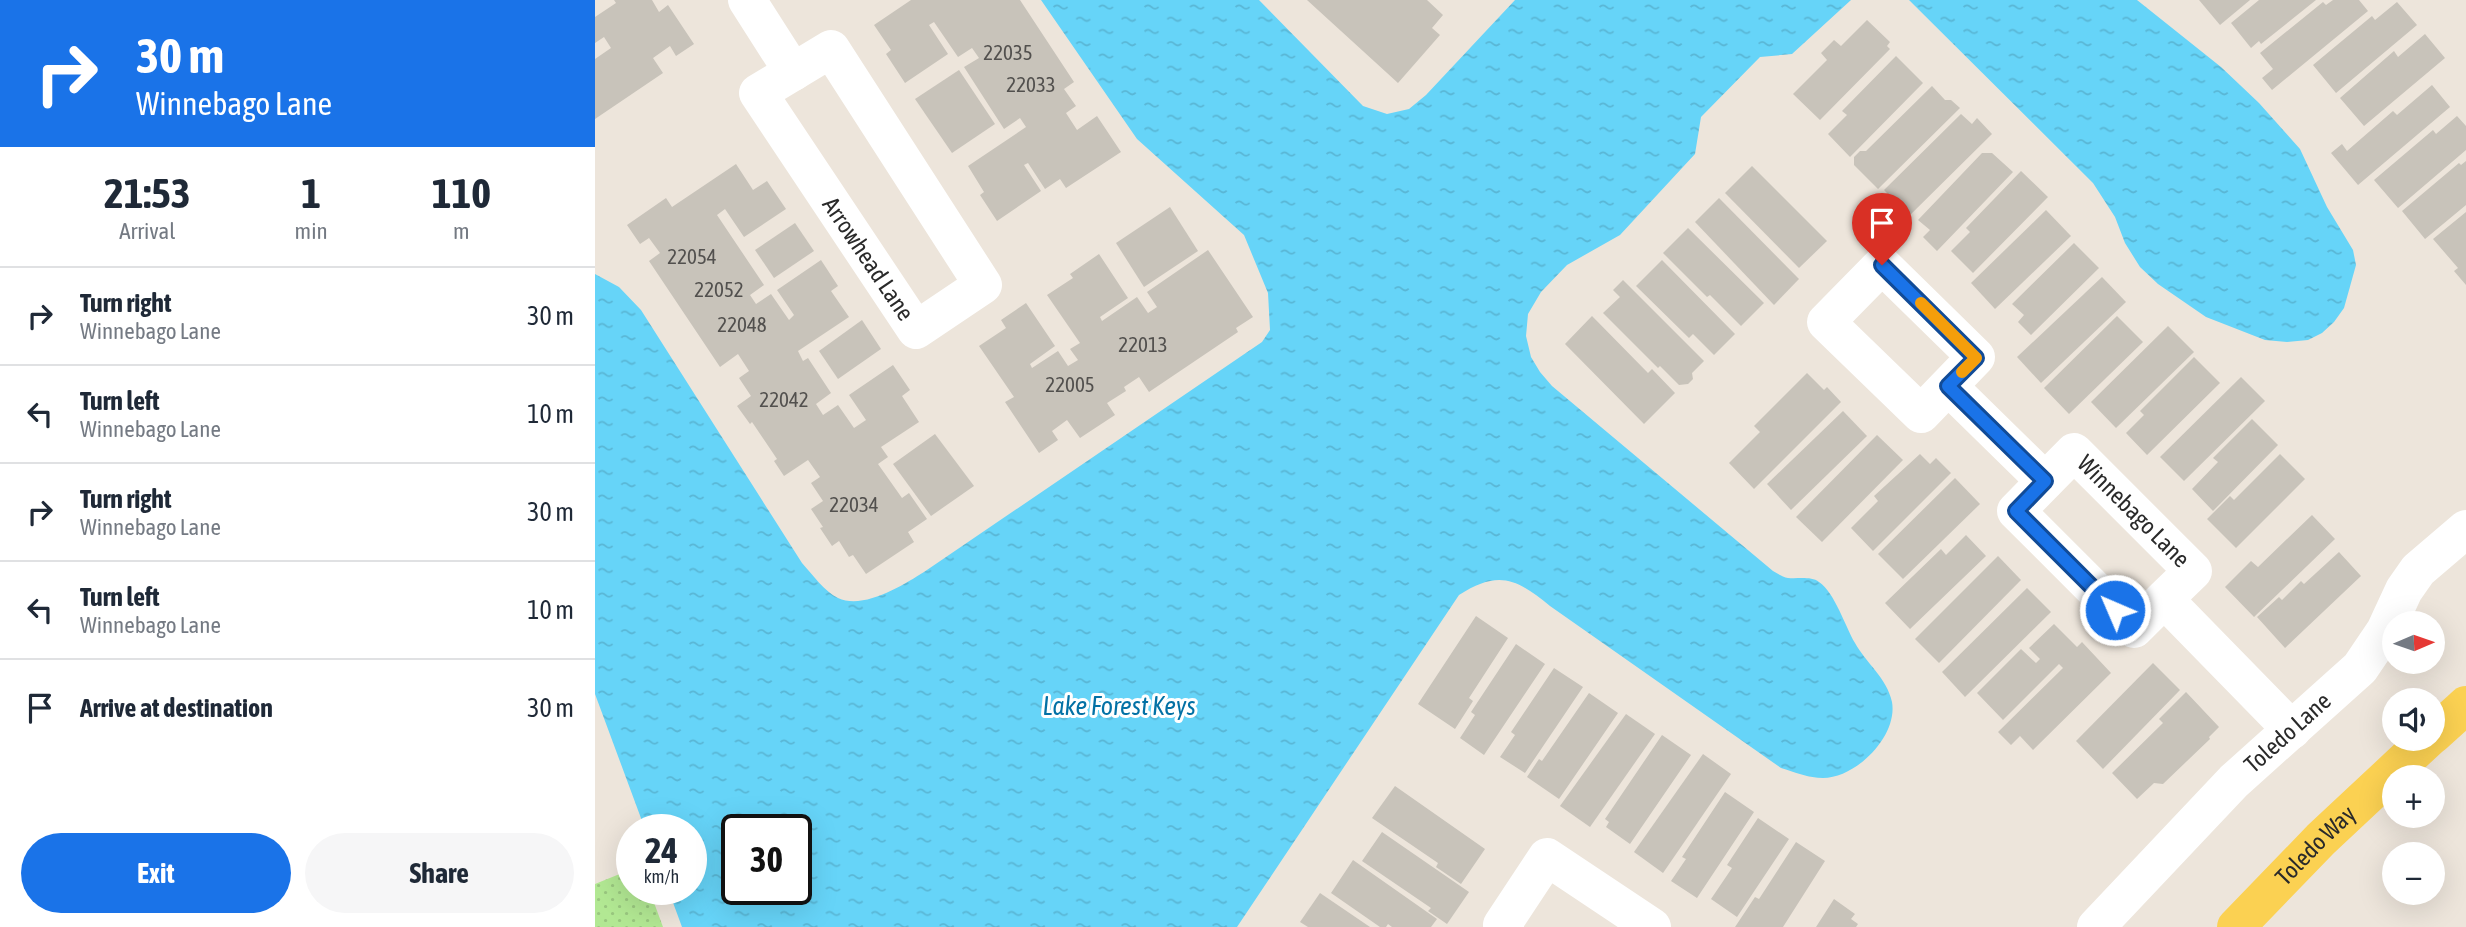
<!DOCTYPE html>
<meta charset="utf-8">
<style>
body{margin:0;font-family:"Asap Condensed",sans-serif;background:#f6f6f7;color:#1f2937;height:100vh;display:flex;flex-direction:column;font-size:26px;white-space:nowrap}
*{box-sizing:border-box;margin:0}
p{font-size:23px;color:#747a83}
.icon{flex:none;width:38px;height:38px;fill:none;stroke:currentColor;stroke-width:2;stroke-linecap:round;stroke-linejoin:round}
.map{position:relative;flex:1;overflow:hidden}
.drawer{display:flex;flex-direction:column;background:#fff;width:595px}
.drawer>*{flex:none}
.top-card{background:#1a73e8;color:#fff;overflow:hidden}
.needle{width:46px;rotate:88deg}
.tools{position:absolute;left:1787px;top:611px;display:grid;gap:14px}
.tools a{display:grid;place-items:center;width:63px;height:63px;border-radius:50%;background:#fff;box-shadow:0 7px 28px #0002;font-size:35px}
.speed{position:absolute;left:21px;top:814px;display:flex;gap:14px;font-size:35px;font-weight:700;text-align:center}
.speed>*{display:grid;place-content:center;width:91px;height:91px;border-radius:50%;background:#fff;box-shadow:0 7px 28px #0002;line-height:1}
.speed small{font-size:18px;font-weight:400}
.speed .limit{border:4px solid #111;border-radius:10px;background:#fff;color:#111}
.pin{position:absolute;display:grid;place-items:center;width:60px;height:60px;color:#fff;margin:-72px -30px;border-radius:50% 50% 50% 0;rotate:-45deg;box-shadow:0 0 7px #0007}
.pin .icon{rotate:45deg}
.me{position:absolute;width:77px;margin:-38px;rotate:315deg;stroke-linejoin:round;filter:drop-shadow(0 0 5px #0008)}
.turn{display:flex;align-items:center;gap:24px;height:147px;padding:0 21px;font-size:32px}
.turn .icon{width:91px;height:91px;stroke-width:2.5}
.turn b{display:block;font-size:49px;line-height:60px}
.eta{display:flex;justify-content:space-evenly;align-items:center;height:119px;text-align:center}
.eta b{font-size:42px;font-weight:700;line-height:49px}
.cta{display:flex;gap:14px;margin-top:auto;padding:14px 21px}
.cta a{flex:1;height:80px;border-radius:42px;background:#1a73e8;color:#fff;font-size:28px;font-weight:700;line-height:80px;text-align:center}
.cta a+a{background:#f6f6f7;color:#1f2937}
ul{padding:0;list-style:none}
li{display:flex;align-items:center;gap:21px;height:98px;padding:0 21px;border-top:2px solid #e0e1e3}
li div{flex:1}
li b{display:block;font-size:26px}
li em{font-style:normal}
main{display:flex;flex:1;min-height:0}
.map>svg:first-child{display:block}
</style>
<main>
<section class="drawer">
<div class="top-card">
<div class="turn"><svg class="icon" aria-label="right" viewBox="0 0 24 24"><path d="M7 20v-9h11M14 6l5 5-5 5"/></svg><div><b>30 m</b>Winnebago Lane</div></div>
</div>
<div class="eta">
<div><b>21:53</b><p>Arrival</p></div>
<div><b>1</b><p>min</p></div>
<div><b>110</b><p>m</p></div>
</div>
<ul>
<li><svg class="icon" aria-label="right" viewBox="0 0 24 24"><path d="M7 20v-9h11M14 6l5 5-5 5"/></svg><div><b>Turn right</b><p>Winnebago Lane</p></div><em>30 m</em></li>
<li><svg class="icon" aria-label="left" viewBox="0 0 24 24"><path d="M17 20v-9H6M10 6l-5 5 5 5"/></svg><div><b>Turn left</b><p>Winnebago Lane</p></div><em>10 m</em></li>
<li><svg class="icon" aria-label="right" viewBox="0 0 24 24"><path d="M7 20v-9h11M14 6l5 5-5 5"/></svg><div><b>Turn right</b><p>Winnebago Lane</p></div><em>30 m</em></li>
<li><svg class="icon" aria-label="left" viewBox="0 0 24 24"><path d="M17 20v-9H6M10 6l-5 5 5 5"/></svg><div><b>Turn left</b><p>Winnebago Lane</p></div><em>10 m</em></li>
<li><svg class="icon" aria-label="arrive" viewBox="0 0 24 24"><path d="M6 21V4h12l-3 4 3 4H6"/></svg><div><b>Arrive at destination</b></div><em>30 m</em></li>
</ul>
<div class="cta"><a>Exit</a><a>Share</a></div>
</section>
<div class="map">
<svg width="1871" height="927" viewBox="0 0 1871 927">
<defs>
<pattern id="park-dots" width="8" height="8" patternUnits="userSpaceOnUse" patternTransform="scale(1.75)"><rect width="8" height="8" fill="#b2e893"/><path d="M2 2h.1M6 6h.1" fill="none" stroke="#99c77f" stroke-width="1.8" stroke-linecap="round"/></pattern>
<pattern id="water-ripples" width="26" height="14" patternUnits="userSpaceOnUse" patternTransform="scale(1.75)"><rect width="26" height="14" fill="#66d4f8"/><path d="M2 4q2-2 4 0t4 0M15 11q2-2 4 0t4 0" fill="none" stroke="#59b6d5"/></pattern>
</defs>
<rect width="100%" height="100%" fill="#ede5db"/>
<!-- park -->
<path fill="url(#park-dots)" d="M37,869V889H54L68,927H0V884Z"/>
<!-- water -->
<g fill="url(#water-ripples)" fill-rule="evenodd">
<path d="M446,0H664L768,106L792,114L814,109L831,95L920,0H1256L1197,54L1165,57L1106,117L1100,154L1025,235L972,265L946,292L933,314L931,336L936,357L945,372L957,386L1178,571C1183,574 1188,577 1193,578C1203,579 1216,576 1224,582C1240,593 1250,626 1260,643C1271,663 1292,678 1297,702C1303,736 1261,778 1228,778C1214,778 1199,772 1186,768L955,606C921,578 903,570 864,595L642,927H87L73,889H96V830L50,829L0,694V274L24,287L46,310L207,563C217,574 230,592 243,598C269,610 308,585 329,572L667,342L675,330L673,293L649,235L542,139ZM142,830H201V889H142Z"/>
<path d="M1314,0H1542L1626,67L1664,103L1705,149L1732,207L1758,250L1761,265L1749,308L1739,322L1727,333L1713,340L1692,342L1670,340L1611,317L1563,284L1545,267L1530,243L1520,217L1498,183Z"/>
</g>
<!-- building -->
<g fill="#c8c3ba">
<path d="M19,0H57L64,12L73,5L99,44L81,56L75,46L58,58L68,73L0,119V59L16,48L9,37L0,43V17L21,3Z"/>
<path d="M316,0H425L479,82L469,89L481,106L471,113L482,130L502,116L526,152L471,188L465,179L450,189L433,163L429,165L446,191L402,221L385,195L389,192L373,166L431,127L425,118L409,129L369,67L384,58L377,48L363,57L339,22L334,25L353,54L310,83L291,54L296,50L279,25Z"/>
<path d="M712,0H832L848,15L837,28L845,35L803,83Z"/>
<path d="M1604,0H1655L1625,25Z"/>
<path d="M1664,0H1721L1666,44L1664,41L1656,48L1636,23Z"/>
<path d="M1738,0H1764L1773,11L1677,90L1667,78L1678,69L1665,53L1728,2L1731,5Z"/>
<path d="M1802,2L1822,25L1741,93L1718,65L1777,16L1780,20Z"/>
<path d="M1272,20L1295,42L1292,46L1295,49L1225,120L1198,94L1232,60L1226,53L1239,40L1246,46Z"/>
<path d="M1830,34L1850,58L1769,126L1745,98L1799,51L1803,57Z"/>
<path d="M1301,56L1328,83L1255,157L1233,134L1252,115L1247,111Z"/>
<path d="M364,70L400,124L357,153L320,99Z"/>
<path d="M1837,85L1855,107L1763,185L1736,153L1747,144L1752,151L1798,111L1802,115Z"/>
<path d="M1337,86L1350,100H1356L1365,108L1283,189L1259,165V157L1265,151H1271Z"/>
<path d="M1366,114L1377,124L1382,118L1397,134L1309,221L1297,208L1302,203L1289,190Z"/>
<path d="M1862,116L1871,126V150L1803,208L1779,180L1838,130L1841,134Z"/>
<path d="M1387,153H1397L1418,172L1342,251L1328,237L1335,230L1323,220Z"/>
<path d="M1871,161V205L1830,239L1807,211L1864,163L1866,165Z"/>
<path d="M141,164L158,190L172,181L191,209L149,237L130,209L122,215L169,285L155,295L161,304L176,294L194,320L199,315L182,290L226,260L243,286L236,291L254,317L203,351L208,361L213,358L236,393L221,404L228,415L243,405L259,428L271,420L254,395L298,365L315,390L307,396L324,422L286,447L293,457L283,464L307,498L314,493L332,519L313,532L319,542L271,574L258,555L254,557L244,541L237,546L225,528L228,527L216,509L228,501L216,483L225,477L213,460L189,476L179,461L182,459L157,422L155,424L142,406L156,396L144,378L154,371L143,354L125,367L54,261L65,253L54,238L45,244L32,225L71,198L77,207Z"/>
<path d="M1157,166L1232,241L1204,268L1130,193Z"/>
<path d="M1426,171L1453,197L1378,273L1356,251L1375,232L1371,228Z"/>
<path d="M1124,198L1204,279L1179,305L1100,222Z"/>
<path d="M575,207L603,251L549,287L521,243Z"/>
<path d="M1451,210L1476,236L1400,309L1376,283Z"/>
<path d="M1871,212V285L1859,271L1863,268L1838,239Z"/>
<path d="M200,223L219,251L179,278L160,250Z"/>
<path d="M1093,228L1169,303L1146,326L1115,295L1112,297L1068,253Z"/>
<path d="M1479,243L1504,268L1436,335L1423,322L1429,315L1417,304Z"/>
<path d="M613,250L658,317L641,328L643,332L554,392L544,377L529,387L531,391L512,403L520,415L485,438L472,420L457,431L463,440L444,453L410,402L419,397L384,346L411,328L406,320L431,303L460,346L435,364L437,368L463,351L473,366L483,360L475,349L485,343L452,295L478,278L475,274L504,254L533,298L505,317L507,321L542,297L553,313L562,307L552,292Z"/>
<path d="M1067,260L1140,334L1119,355L1098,334L1094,338L1041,286Z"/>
<path d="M1507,277L1531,302L1446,383L1422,357Z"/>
<path d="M1028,280L1109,361L1097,373L1098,379L1093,384L1084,385L1065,366L1063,368L1008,313L1025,297L1018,290Z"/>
<path d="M997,316L1053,373L1057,369L1080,393L1049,424L970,344Z"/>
<path d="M1522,316L1548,342L1474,414L1449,388Z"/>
<path d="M267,320L286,349L243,379L224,351Z"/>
<path d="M1573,326L1599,352L1521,428L1496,402Z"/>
<path d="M1599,357L1625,383L1552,455L1531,433L1549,415L1545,411Z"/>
<path d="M1212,373L1229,390L1232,387L1246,402L1159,489L1134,463L1165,432L1159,426Z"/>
<path d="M1646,377L1670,401L1589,481L1565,457Z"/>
<path d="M1248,411L1272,436L1196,510L1172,484Z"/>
<path d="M1657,419L1683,445L1618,511L1597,489L1623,462L1618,458Z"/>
<path d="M340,434L379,486L336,516L298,464Z"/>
<path d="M1282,435L1308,460L1227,542L1201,517Z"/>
<path d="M1325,454L1335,464L1341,458L1356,473L1278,551L1256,528L1283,501L1279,496Z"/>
<path d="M1685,454L1710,479L1641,548L1612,519L1635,496L1639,500Z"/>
<path d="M1360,478L1385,504L1308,579L1283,554Z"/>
<path d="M1717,515L1740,539L1659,617L1630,587L1656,561L1663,567Z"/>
<path d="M1371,535L1391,556L1315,629L1290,603L1346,549L1351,555Z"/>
<path d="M1744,552L1766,576L1690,648L1662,617L1684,597L1687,600L1706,581L1709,584Z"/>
<path d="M1403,556L1426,580L1344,663L1320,639Z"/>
<path d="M1432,588L1456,612L1370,697L1347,672Z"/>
<path d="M881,616L913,638L874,698L878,701L860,729L823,704Z"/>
<path d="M1459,624L1482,647L1487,642L1516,673L1438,750L1425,736L1416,745L1403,732L1468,668L1464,664L1408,720L1382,693L1426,649L1441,663L1445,659L1434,648Z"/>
<path d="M921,644L950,664L889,755L865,738L880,715L876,712Z"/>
<path d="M1558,663L1585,690L1508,769L1481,741Z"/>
<path d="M959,668L988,687L930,773L905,757L920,735L916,732Z"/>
<path d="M1591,692L1624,727L1614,737L1615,739L1568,784L1559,783L1542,799L1517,773L1568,723L1564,719Z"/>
<path d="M994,693L1023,713L964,799L932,777L944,759L947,761Z"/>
<path d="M1031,714L1060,734L995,827L965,806Z"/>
<path d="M1067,735L1096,755L1035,844L1011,827L1014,822L1010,819Z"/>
<path d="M1108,754L1136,774L1068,873L1039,852Z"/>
<path d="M800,786L890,849L866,884L841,867L843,863L777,818Z"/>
<path d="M1130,792L1159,812L1102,898L1076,881L1091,859L1087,857Z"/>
<path d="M1163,818L1194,839L1142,917L1116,899L1137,868L1132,865Z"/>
<path d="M787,832L874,892L852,924L833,911L836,908L767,861Z"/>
<path d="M1201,842L1230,861L1188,927H1140L1160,897L1164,899Z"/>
<path d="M758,860L842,919L836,927H797L793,924L791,927H785L736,893Z"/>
<path d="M725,893L775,927H713L705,922Z"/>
<path d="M1239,899L1260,914L1256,919L1263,924L1261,927H1221Z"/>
</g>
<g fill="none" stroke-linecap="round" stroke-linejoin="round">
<!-- minor -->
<g stroke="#fff" stroke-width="38">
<path d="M152,0L198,72"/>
<path d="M236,49L388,285L321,330L163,93Z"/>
<path d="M1353,386L1326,414L1231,322L1287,265L1381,357L1353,386L1450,481"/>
<path id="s1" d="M1569,599L1539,629L1421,511L1479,452L1598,571L1569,599L1697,730"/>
<path d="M910,927L907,925L952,857L1057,927"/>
<path id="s2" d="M1501,927L1639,781L1765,668L1790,631L1809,590L1823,570L1871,529"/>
</g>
<!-- major -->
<g stroke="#fbd152" stroke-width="38">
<path d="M1838,735L1871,705"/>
<path id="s3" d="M1641,927L1726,839L1834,738"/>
</g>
</g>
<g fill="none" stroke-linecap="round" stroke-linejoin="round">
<defs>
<path id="route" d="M1287,265L1381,358L1353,386L1450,481L1421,511L1520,610"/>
</defs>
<!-- route casing -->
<use href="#route" stroke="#114b97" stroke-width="18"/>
<!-- route -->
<use href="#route" stroke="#1a73e8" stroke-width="12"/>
<!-- slow -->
<path stroke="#f59e0b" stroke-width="12" d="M1326,303L1381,358L1367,372"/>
</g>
<g text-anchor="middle" stroke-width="6" stroke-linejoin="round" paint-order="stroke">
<!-- number labels -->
<g font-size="21" fill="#52504e">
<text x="413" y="60">22035</text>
<text x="436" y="92">22033</text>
<text x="97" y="264">22054</text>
<text x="124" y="297">22052</text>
<text x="147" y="332">22048</text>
<text x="548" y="352">22013</text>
<text x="475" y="392">22005</text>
<text x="189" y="407">22042</text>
<text x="259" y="512">22034</text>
</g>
<!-- street labels -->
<g font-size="24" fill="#2a2a2a" stroke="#fff">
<text transform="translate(273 259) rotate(56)" y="8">Arrowhead Lane</text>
<text dy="8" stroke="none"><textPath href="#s1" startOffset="376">Winnebago Lane</textPath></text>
<text dy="8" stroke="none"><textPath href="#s2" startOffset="273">Toledo Lane</textPath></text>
<text dy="8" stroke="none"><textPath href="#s3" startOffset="114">Toledo Way</textPath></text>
</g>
<!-- water labels -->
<g font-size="26" font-style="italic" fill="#0371a5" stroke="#fff">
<text x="524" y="715">Lake Forest Keys</text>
</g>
</g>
</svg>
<div class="tools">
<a><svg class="needle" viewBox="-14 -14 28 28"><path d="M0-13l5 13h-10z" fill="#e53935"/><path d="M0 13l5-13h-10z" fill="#747a83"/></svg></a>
<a><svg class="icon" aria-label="sound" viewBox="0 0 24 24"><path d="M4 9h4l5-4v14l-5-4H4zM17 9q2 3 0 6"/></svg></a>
<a>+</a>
<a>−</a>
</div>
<div class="speed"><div>24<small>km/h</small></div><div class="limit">30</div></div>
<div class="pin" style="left:1287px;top:265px;background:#d93025"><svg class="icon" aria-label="arrive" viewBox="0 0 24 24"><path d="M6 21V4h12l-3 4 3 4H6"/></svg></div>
<svg class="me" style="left:1520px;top:610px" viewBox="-20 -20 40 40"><circle r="17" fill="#1a73e8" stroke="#fff" stroke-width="3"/><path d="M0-11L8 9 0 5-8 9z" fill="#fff"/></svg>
</div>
</main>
